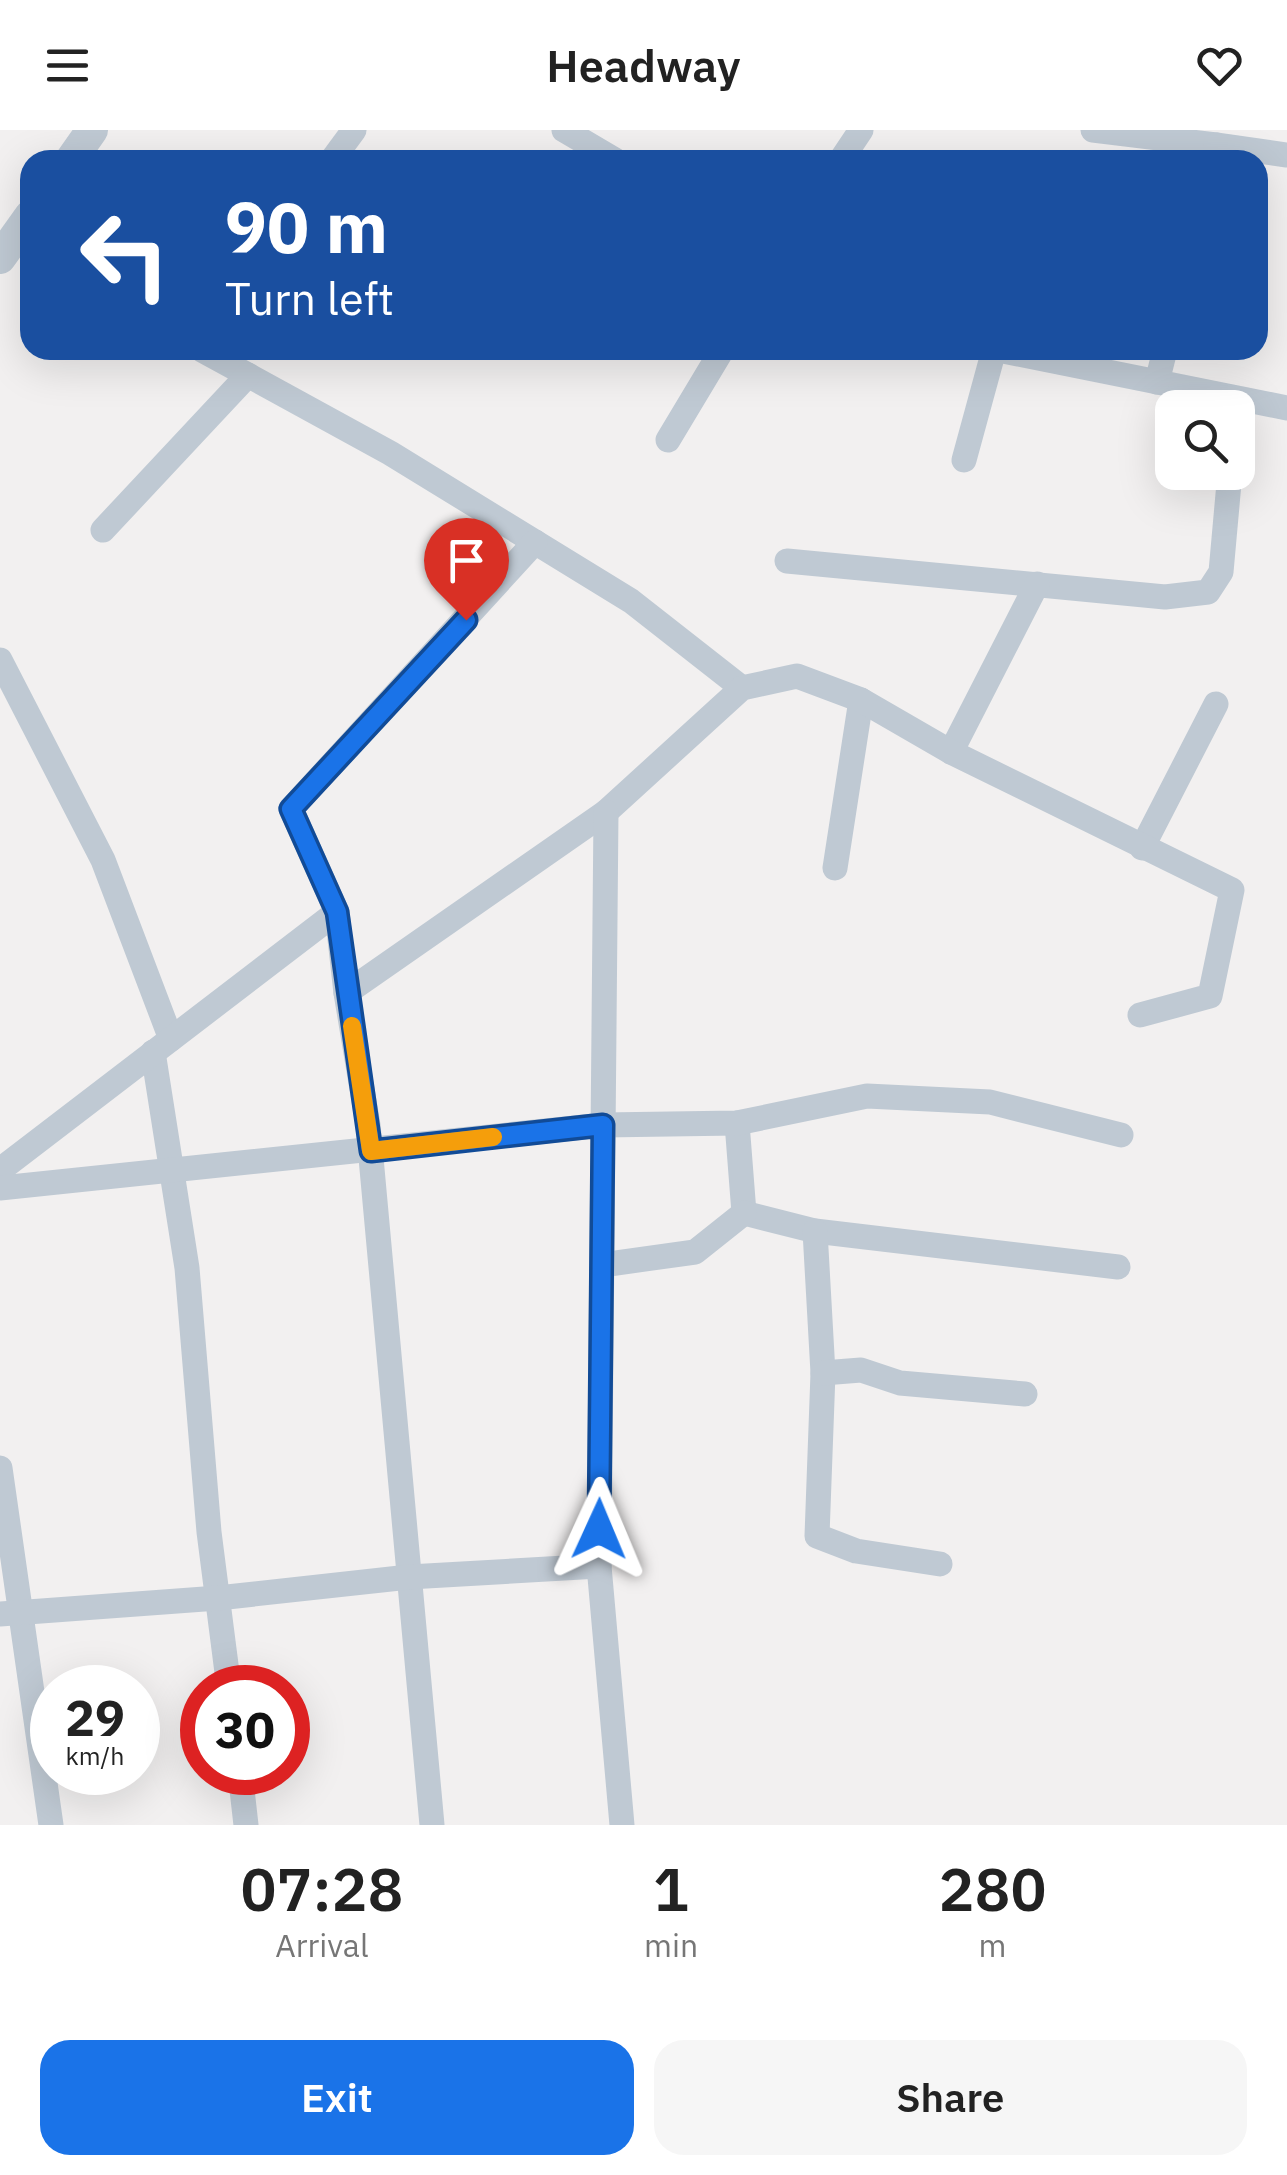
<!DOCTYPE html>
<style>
body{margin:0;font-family:"IBM Plex Sans",sans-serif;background:#f6f6f6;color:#222;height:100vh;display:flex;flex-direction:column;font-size:38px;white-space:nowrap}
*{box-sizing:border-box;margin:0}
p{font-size:32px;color:#767676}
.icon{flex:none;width:55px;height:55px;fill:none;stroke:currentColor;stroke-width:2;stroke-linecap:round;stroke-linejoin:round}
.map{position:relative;height:1695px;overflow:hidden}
.side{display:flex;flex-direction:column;background:#fff;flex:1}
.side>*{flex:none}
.hud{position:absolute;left:20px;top:20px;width:1248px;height:210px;border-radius:30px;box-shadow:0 10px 40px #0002;background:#1a4fa0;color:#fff;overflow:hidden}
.tools{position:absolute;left:1155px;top:260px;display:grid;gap:20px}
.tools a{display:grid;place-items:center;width:100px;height:100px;border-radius:20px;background:#fff;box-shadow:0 10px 40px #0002;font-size:50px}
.speed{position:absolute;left:30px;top:1535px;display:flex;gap:20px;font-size:50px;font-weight:700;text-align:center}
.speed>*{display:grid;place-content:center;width:130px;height:130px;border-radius:50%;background:#fff;box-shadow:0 10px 40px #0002;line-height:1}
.speed small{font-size:25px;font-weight:400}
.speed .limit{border:15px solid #d22;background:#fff;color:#111}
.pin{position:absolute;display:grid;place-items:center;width:85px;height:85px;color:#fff;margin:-102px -42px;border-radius:50% 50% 50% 0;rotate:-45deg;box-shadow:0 0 10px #0007}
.pin .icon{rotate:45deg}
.me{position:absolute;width:110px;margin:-55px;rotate:1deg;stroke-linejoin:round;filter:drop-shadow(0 0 8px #0008)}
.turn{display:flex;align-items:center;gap:35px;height:210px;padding:0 40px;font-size:45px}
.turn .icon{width:130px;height:130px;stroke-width:2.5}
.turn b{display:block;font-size:70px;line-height:85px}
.eta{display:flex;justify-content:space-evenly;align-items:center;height:170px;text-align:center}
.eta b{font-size:60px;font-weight:600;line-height:70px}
.action{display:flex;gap:20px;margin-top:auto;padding:20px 40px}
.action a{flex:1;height:115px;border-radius:30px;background:#1a73e8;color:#fff;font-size:40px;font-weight:600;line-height:115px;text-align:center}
.action a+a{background:#f6f6f6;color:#222}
header{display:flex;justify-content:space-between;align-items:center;height:130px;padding:0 40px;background:#fff;font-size:45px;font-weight:600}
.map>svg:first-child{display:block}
</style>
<header><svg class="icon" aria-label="menu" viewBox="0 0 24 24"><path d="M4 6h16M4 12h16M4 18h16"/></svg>Headway<svg class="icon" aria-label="heart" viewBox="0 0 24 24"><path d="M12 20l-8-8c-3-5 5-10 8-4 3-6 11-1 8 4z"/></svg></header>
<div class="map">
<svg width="1287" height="1695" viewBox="0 0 1287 1695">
<rect width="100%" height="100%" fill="#f2f0f0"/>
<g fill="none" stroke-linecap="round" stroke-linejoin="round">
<!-- minor -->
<g stroke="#bfc9d3" stroke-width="25">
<path d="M564,0L615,30"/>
<path d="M1093,0L1216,15L1212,30"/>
<path d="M1216,15L1287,25"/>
<path d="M332,30L354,0"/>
<path d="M841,30L861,0"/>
<path d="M202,220L390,323L631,471L742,558"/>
<path d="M998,220L1287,278"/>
<path d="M1157,252L1165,220"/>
<path d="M668,310L722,220"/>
<path d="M964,330L994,220"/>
<path d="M103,400L248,245"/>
<path d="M787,431L1165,467L1208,462L1221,442L1230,342"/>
<path d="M0,530L103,730L171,909"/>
<path d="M951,622L1037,454"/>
<path d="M1142,718L1216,574"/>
<path d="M835,738L861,570"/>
<path d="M337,782L291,679L535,412"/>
<path d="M346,863L606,682L742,558L797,546L861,570L951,622L1232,760L1210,866L1140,885"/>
<path d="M153,922L187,1138L209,1402L229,1558"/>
<path d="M737,993L744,1083"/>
<path d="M0,1040L337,782L346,863L368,995L432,1695"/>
<path d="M0,1058L603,995L737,993L867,966L990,972L1121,1005"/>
<path d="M744,1083L815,1101L1118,1137"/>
<path d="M815,1101L823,1243L817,1406L856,1421L940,1434"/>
<path d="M602,1135L695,1122L744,1083"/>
<path d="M823,1243L861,1240L900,1253L1025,1264"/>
<path d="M0,1338L51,1695"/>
<path d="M599,1436L622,1695"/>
<path d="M0,1484L218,1468L409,1447L599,1436L606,682"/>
<path d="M240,1642L246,1695"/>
</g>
<!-- tertiary -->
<g stroke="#bfc9d3" stroke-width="32">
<path d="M71,30L92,0"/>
<path d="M0,128L30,86"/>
</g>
</g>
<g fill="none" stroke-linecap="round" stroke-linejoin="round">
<defs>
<path id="route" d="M466,490L291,679L337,782L371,1021L603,995L599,1399"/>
</defs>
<!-- route casing -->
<use href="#route" stroke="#114b97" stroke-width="25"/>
<!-- route -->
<use href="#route" stroke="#1a73e8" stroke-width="18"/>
<!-- slow -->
<path stroke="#f59e0b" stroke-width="18" d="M352,896L371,1021L493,1007"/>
</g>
</svg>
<div class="tools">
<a><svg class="icon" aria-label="search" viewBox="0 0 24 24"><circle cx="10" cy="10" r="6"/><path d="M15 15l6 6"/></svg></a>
</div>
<div class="speed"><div>29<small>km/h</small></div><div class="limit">30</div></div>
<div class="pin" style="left:466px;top:490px;background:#d93025"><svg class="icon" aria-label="arrive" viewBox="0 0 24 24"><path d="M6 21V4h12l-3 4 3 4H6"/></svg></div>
<svg class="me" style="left:599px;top:1399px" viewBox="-20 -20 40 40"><path d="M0-17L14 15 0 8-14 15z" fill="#1a73e8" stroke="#fff" stroke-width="4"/></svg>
<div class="hud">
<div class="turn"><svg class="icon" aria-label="left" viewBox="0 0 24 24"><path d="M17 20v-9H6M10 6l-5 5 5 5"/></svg><div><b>90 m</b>Turn left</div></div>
</div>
</div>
<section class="side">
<div class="eta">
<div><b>07:28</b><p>Arrival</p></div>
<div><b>1</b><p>min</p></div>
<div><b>280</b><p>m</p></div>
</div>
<div class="action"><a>Exit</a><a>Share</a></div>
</section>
